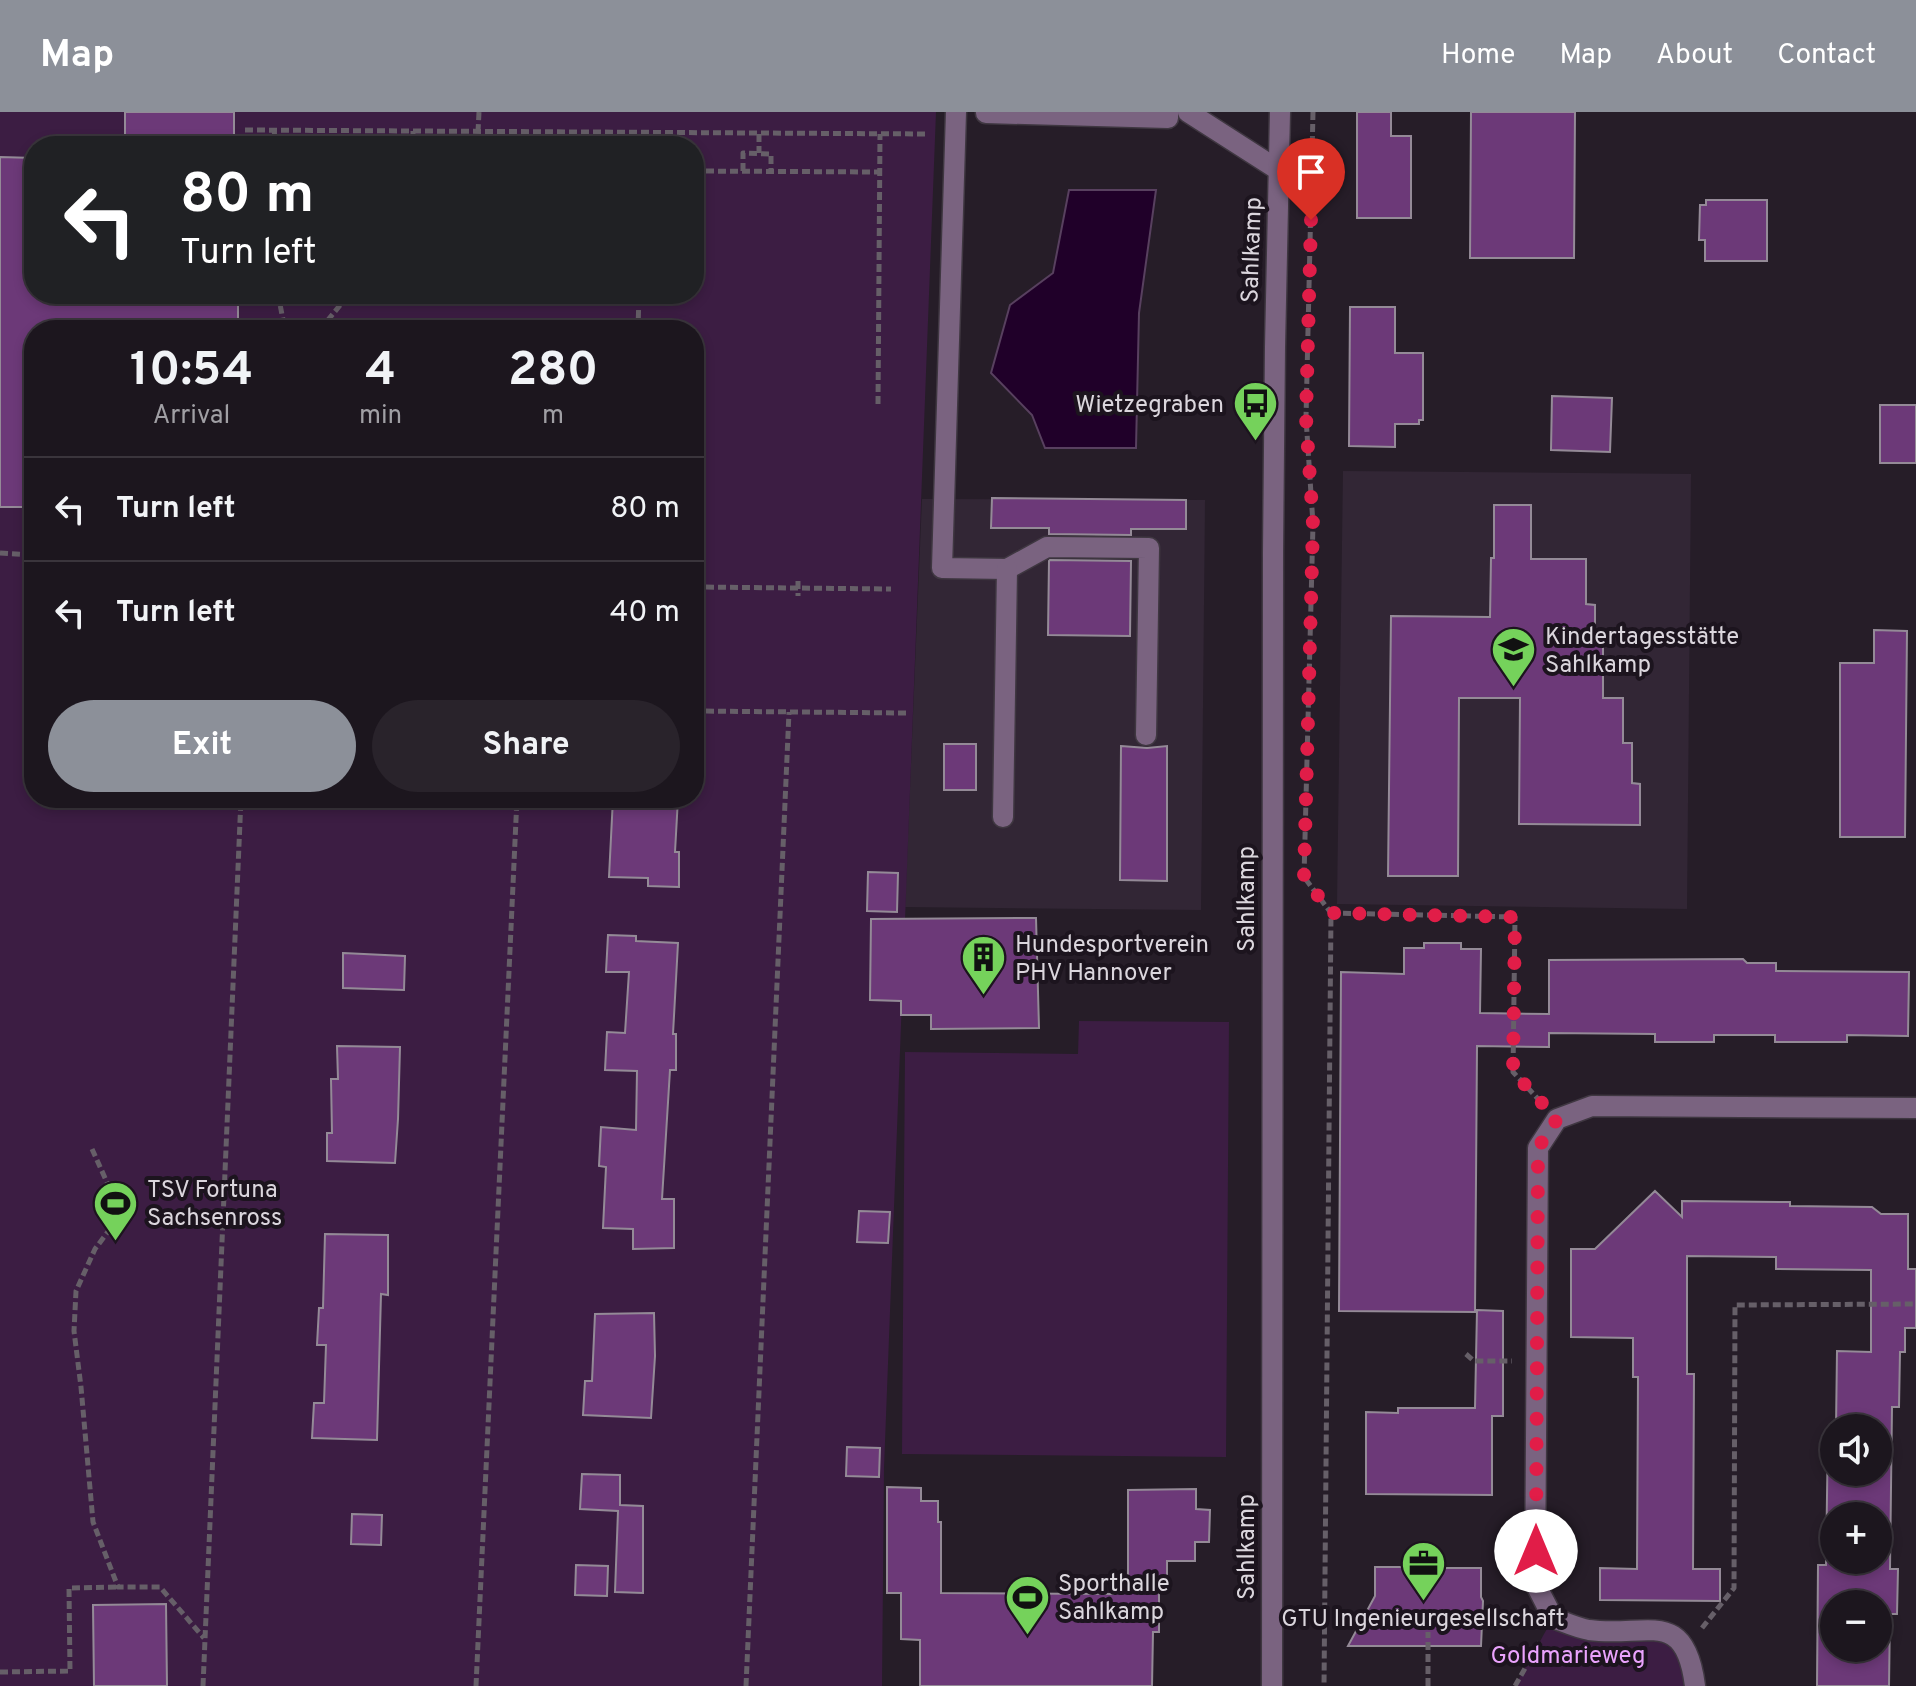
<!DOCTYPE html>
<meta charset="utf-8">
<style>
body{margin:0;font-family:Overpass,sans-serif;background:#29232b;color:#f1f3f6;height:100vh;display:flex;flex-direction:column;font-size:30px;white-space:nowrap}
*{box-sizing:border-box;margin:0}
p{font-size:26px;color:#a09fa4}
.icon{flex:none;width:44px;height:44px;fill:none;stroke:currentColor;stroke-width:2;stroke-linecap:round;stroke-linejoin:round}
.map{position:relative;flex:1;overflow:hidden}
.drawer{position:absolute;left:24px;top:208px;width:680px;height:488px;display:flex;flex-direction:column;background:#1c161e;border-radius:32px;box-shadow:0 4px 12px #0003,0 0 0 2px #3a353c}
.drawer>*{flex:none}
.guide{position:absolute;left:24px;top:24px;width:680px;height:168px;border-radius:32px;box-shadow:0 4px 12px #0003,0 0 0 2px #3a353c;background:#202124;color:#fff;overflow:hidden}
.controls{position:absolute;left:1820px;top:1302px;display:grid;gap:16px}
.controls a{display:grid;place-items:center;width:72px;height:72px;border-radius:50%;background:#1c161e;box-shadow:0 4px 12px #0003,0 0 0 2px #3a353c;font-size:40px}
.pin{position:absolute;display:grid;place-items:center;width:68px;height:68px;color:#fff;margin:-82px -34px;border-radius:50% 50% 50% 0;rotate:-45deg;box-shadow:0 0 8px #0007}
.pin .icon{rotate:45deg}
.me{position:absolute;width:88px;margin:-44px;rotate:0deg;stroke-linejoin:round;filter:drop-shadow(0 0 6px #0008)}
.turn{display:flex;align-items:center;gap:28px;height:168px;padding:0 24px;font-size:36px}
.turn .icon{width:104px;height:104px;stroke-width:2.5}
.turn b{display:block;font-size:56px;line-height:68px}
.eta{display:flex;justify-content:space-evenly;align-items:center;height:136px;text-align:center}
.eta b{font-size:48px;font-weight:700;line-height:56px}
.cta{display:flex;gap:16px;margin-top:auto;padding:16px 24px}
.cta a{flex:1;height:92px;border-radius:48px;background:#8c9099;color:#fff;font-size:32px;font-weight:700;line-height:92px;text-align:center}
.cta a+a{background:#29232b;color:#f1f3f6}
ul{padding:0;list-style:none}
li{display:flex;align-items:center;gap:24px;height:104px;padding:0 24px;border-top:2px solid #3a353c}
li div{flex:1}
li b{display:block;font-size:30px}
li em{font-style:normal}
header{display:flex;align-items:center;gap:48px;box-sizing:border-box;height:112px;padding:0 40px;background:#8c9099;color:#fff}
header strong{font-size:38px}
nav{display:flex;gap:44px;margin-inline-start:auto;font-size:28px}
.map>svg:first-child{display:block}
</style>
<header>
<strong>Map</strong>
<nav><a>Home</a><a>Map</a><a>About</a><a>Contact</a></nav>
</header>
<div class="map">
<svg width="1916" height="1574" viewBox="0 0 1916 1574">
<rect width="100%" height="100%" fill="#261d28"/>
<!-- built -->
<g fill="#322635">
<path d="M1343,359L1691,362L1687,797L1337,792Z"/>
<path d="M922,387L1205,388L1201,798L905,795Z"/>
</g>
<!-- green -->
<g fill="#3c1d43" fill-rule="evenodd">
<path d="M0,0H936L884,1356L882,1574H0ZM34,34H694V182H34ZM34,218H694V686H34Z"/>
<path d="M1079,909L1229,910L1226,1345L902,1342L905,940L1078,942Z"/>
<path d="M1553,1506L1664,1519L1695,1574H1515Z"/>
</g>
<!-- water -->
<path fill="#200029" stroke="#58405f" stroke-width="2" d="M1069,78H1156L1139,201L1136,336H1045L1032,303L991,261L1010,193L1053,161Z"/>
<!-- building -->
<g fill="#6c3978" stroke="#948a97" stroke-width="2" fill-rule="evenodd">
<rect x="125" y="0" width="109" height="34"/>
<path d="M1357,0H1391V24H1411V106H1357Z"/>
<path d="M1471,0H1575L1574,146H1470Z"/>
<path d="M0,45L34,46V182H238V218H34V395H0Z"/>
<path d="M1706,88H1767V149H1705V128H1699L1700,93H1706Z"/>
<path d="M1350,195H1395V241H1423V308H1419V312H1395V335L1349,334Z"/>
<path d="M1552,284L1612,286L1610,340L1551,338Z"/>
<rect x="1880" y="293" width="36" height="58"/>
<path d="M992,386L1186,388V417H1131V423L1049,422V416H991Z"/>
<path d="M1494,393H1531V447H1586V492L1595,493V533H1603V586H1623V631H1632V671L1640,672V713L1519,712L1520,586H1459L1458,764H1388L1391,504L1490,505L1491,446H1494Z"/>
<path d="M1050,448L1131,449L1130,524L1048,523L1049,449Z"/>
<path d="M1874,518L1907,519L1905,725H1840V551H1874Z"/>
<rect x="944" y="632" width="32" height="46"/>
<path d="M1121,634L1147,636L1167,634V769L1120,768Z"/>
<path d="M613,686H678L675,740H679V775L648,774V766L609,765Z"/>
<path d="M868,760L898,761L897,800L867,799Z"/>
<path d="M1036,806L1039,916L931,917V903H901V889L870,888L871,807Z"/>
<path d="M608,823L636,824V829L678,831L673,922H676V958H670L662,1087H674V1136L633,1137V1117L603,1116L606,1055L599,1054L601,1015L636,1018L637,959L605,958L607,920L625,921L629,860H606Z"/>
<path d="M1424,831H1461V837H1481L1480,901L1549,902V848L1743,847L1747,851H1776V859L1909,860L1908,924L1847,923V930H1775V923H1714V930H1655V922L1549,921V935L1477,934L1475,1200L1339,1199L1341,860L1404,862V836H1424Z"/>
<path d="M343,841L405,844L404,878L343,876Z"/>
<path d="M337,934L400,935L398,1007L395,1051L327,1049V1021H332L331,967H338Z"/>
<path d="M1655,1079L1682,1105V1089L1790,1090V1094L1872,1095L1881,1102H1908V1157H1916V1216H1905V1240H1900L1899,1295H1892L1890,1457H1898L1897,1502H1890L1889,1574H1817L1818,1453H1826L1828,1316H1834V1360H1878V1316H1836L1837,1239L1871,1240V1158L1776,1157V1145L1687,1144V1262H1694L1693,1457H1720V1489L1600,1488V1456L1637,1457L1638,1265H1633V1226L1571,1225V1137H1595ZM1834,1404H1878V1448H1834ZM1834,1492H1878V1536H1834Z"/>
<path d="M859,1099L890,1100L888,1131L857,1130Z"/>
<path d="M325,1122L388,1123V1183L381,1182L377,1328L312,1326L314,1291H324L326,1233H317L319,1196H323Z"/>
<path d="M1477,1198L1503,1199V1304H1492V1383L1366,1382V1300L1398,1301V1296H1475Z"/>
<path d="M654,1201L655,1244L651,1306L583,1303L585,1269H592L595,1202Z"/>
<path d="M847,1335L880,1336L879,1365L846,1364Z"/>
<path d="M582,1362L620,1363V1393L643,1394V1481L615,1480L618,1399L580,1397Z"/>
<path d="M887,1375L921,1376V1389H938V1410H941V1481L1114,1482L1115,1473H1128V1378L1196,1377V1397L1210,1398L1209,1430H1195V1449H1167V1467H1159V1520H1153L1152,1574H920V1528L901,1527V1481H887Z"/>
<path d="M352,1402L382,1403L381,1433L351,1432Z"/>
<path d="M1419,1448H1438L1445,1456H1481V1485L1483,1489L1481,1534H1348L1375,1484V1455H1412Z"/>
<path d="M576,1453L608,1454L607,1484L575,1483Z"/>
<path d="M166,1492L167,1574H94L93,1493Z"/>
</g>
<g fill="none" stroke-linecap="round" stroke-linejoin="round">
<defs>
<g id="minor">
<path d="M956,0L942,456L1007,457L1047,435L1149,436L1146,623"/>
<path d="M1188,0L1280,59"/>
<path d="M986,1L1168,6V0"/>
<path d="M1003,705L1007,457"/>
<path d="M1272,1574L1273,441L1275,235L1280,0"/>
<path d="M1695,1574C1685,1494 1646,1526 1589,1518C1577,1516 1564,1510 1553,1506L1535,1471L1538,1036L1557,1007L1592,994L1916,996"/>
</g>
</defs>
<!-- minor casing -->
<use href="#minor" stroke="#3f3741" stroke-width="23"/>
<!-- path -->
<g stroke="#665f68" stroke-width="5" stroke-dasharray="8 4" stroke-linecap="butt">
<path d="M1313,0L1306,306L1313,412L1304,765L1331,801L1324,1574"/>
<path d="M245,18L927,22"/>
<path d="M274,18L276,34"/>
<path d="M413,19V34"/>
<path d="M478,20L479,0"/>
<path d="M759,22V41"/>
<path d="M526,34V20"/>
<path d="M694,59L880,60"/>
<path d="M743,59V41L771,42V60"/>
<path d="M278,182L285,218"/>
<path d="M320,218L349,182"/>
<path d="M638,218L639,182"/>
<path d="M878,292L880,22"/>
<path d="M0,441L34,443"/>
<path d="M798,469V484"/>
<path d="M694,475L891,477"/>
<path d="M694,599L906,601"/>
<path d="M1331,801L1515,805L1513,960L1540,989"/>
<path d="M92,1037L110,1077L116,1100L110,1117L95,1137L76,1179L74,1219L81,1275L93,1410L118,1475H160L204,1526"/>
<path d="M1466,1242L1474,1249H1512"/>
<path d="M1702,1516L1734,1476L1735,1193L1916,1192"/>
<path d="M0,1560L70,1559L69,1476L118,1475"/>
<path d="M203,1574L241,686"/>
<path d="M476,1574L517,686"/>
<path d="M746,1574L789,600"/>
<path d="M1428,1574V1520"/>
<path d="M1515,1574L1540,1530"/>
</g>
<!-- minor -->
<use href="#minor" stroke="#7a6380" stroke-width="20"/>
</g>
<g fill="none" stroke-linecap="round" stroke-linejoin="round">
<!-- route -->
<path stroke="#e11d48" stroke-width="14" stroke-dasharray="0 25.2" d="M1311,108L1306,306L1313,412L1304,765L1331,801L1515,805L1513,960L1557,1007L1538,1036L1536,1439"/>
</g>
<!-- icons -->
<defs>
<symbol id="bus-pin" viewBox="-11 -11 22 30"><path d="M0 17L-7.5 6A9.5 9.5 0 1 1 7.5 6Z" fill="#75d25b" stroke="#1c141e"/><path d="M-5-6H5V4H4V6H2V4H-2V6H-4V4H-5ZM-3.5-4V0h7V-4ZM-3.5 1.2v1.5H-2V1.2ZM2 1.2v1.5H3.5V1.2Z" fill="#111"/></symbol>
<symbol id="school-pin" viewBox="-11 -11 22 30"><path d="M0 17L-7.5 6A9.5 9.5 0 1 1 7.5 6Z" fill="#75d25b" stroke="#1c141e"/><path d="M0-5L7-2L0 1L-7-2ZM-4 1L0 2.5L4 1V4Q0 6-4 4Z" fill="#111"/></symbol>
<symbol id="building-pin" viewBox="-11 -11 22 30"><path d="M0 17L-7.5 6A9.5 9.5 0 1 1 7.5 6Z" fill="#75d25b" stroke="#1c141e"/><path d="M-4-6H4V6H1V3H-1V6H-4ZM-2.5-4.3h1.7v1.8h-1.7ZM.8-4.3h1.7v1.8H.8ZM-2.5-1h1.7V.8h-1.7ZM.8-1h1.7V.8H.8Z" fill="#111"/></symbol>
<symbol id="stadium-pin" viewBox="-11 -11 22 30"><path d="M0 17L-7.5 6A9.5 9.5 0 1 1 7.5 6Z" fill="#75d25b" stroke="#1c141e"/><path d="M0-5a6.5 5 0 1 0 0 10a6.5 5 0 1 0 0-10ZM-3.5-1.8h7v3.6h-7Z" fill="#111"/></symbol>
<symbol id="office-pin" viewBox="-11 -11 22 30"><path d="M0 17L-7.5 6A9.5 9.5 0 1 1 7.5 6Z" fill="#75d25b" stroke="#1c141e"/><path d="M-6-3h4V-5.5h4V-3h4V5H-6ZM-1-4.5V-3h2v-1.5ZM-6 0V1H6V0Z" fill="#111"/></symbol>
</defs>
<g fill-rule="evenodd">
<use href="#bus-pin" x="1230" y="266" width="51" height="69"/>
<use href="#school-pin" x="1488" y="512" width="51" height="69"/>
<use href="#building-pin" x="958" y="820" width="51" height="69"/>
<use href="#stadium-pin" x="90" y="1066" width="51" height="69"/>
<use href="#office-pin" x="1398" y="1426" width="51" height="69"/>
<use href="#stadium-pin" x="1002" y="1460" width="51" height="69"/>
</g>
<g text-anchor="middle" stroke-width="8" stroke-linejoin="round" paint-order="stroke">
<!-- street labels -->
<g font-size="24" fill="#dbd6dd" stroke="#1c141e">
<text transform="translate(1251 138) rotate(-88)" y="8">Sahlkamp</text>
<text transform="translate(1246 787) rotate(-90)" y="8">Sahlkamp</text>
<text transform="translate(1246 1435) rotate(-90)" y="8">Sahlkamp</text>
</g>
<!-- poi labels -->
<g font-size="24" fill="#dbd6dd" stroke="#1c141e" text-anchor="start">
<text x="1224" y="300" text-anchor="end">Wietzegraben</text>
<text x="1545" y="532">Kindertagesstätte<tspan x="1545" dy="28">Sahlkamp</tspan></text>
<text x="1015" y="840">Hundesportverein<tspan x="1015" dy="28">PHV Hannover</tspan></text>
<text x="147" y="1085">TSV Fortuna<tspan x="147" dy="28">Sachsenross</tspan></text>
<text x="1058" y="1479">Sporthalle<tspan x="1058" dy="28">Sahlkamp</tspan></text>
<text x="1423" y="1514" text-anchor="middle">GTU Ingenieurgesellschaft</text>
</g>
<!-- park labels -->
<g font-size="24" fill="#eaa3fd" stroke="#1c141e">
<text x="1568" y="1551">Goldmarieweg</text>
</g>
</g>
</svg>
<div class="controls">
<a><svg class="icon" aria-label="sound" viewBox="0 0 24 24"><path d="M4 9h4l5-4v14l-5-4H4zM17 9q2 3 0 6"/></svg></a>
<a>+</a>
<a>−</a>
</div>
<div class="pin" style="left:1311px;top:108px;background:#d93025"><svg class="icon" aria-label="arrive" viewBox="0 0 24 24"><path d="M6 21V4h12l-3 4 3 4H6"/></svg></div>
<svg class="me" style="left:1536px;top:1439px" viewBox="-20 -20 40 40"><circle r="19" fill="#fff"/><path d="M0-13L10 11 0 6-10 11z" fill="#e11d48"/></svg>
<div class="guide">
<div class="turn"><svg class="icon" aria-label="left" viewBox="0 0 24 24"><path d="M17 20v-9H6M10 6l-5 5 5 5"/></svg><div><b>80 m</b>Turn left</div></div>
</div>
<section class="drawer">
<div class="eta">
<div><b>10:54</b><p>Arrival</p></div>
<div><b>4</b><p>min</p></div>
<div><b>280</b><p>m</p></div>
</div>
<ul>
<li><svg class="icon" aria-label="left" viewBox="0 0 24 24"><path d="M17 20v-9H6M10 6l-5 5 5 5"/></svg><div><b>Turn left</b></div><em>80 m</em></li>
<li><svg class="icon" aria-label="left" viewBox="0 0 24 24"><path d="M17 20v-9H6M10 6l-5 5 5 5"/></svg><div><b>Turn left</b></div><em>40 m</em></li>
</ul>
<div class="cta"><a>Exit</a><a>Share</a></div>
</section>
</div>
